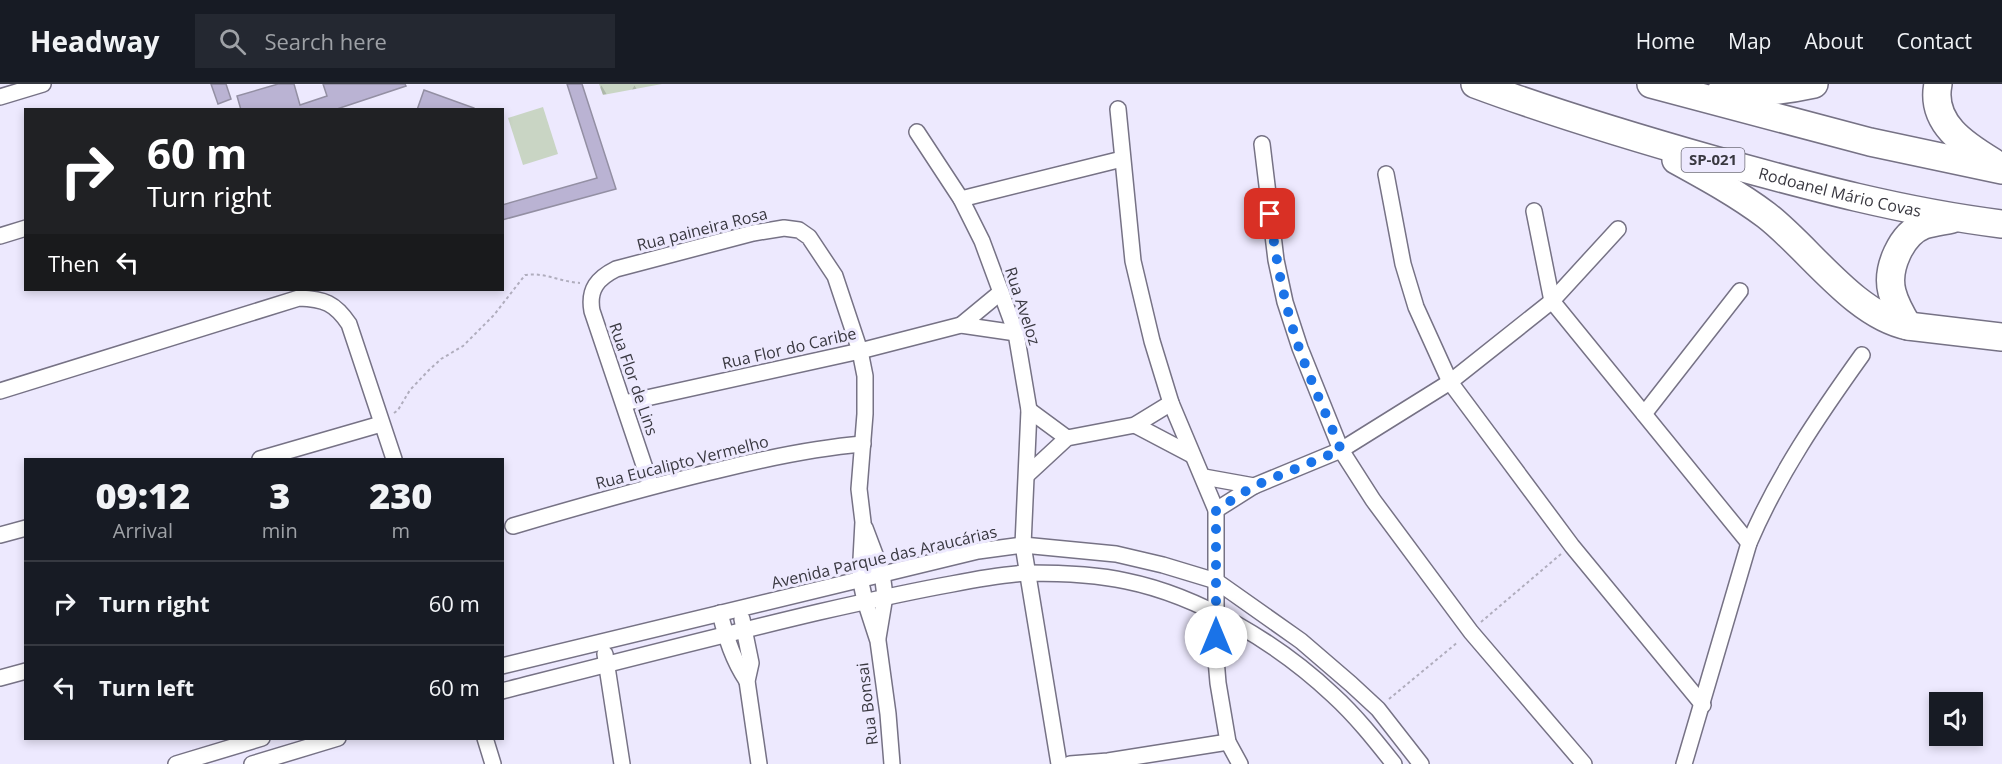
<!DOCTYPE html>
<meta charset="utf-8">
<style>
body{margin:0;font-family:"Open Sans",sans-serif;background:#242831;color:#f1f3f6;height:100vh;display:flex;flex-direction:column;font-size:22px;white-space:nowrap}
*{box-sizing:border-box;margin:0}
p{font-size:20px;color:#9ea1a6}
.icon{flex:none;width:33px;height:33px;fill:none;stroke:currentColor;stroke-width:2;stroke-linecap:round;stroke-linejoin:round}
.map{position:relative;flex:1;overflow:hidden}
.sheet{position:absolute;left:24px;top:374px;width:480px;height:282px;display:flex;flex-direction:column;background:#171b24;border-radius:0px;box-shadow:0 3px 9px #0003}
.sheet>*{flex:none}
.banner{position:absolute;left:24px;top:24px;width:480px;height:183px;border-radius:0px;box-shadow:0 3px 9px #0003;background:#202124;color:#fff;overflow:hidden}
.buttons{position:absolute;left:1929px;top:608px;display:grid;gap:12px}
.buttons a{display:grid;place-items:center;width:54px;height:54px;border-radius:0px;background:#171b24;box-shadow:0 3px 9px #0003;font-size:30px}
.pin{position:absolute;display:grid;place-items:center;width:51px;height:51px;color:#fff;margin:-26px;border-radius:12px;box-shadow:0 3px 9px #0006}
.me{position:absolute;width:66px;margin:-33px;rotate:0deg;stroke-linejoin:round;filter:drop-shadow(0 0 4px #0008)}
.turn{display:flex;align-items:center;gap:21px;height:126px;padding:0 24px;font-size:27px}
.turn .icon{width:78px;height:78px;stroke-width:2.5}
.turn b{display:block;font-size:42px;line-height:51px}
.then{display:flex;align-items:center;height:57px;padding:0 24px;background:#0003;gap:12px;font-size:22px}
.eta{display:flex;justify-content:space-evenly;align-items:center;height:102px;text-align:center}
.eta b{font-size:36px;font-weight:800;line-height:42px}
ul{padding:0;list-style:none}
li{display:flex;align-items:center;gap:18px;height:84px;padding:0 24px;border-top:2px solid #363941}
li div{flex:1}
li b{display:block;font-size:22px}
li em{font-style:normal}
header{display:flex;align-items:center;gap:36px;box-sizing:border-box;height:84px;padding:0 30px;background:#171b24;border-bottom:2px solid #363941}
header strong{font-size:28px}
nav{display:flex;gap:33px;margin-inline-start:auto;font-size:21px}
.search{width:420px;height:54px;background:#242831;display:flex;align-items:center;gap:15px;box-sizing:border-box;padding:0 21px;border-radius:0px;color:#9ea1a6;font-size:22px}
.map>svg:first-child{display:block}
</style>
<header>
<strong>Headway</strong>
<div class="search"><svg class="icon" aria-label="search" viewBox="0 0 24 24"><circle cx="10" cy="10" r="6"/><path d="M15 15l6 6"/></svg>Search here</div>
<nav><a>Home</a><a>Map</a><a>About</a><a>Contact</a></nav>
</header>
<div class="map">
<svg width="2002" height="680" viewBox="0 0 2002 680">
<defs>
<pattern id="forest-firs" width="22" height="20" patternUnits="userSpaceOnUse" patternTransform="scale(1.5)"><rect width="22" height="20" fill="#c9d5c4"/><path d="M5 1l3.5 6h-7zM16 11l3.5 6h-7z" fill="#adb8a9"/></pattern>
</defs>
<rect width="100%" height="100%" fill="#ede9fe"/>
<!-- forest -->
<path fill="url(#forest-firs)" d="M599,0H662L603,11Z"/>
<!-- green -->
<path fill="#c9d5c4" d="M543,23L558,70L523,81L508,34Z"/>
<!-- building -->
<g fill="#bab3d3" stroke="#938fa3" stroke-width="1.5">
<path d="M211,0H226L231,15L218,20Z"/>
<path d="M278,0H294L300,21L327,12L323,0H405L406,2L334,26H241L237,12Z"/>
<path d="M567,0H582L616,105L502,136V121L597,94Z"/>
<path d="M424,6L474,24V26H417Z"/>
</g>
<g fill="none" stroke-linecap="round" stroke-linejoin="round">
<defs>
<g id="minor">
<path d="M0,13L43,0"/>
<path d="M1118,25L1133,177L1152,257L1171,319L1216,426V575L1218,599L1228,658L1240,680"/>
<path d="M917,48L961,115L982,157L1016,249L1029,326L1023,461L1059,680"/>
<path d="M1262,60L1276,176L1285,218L1300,264L1341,366L1373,416L1471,548L1584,680"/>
<path d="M1386,90L1403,180L1416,223L1450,298L1572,462L1703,621"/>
<path d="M961,115L1122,75"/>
<path d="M1534,127L1552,217L1749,459"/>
<path d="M0,152L26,144"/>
<path d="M961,241L1001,208"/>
<path d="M0,307L299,214C324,215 335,219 349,240L394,375"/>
<path d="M624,319L860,267L961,241L1016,249"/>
<path d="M1029,326L1067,354"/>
<path d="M1644,330L1740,207"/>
<path d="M1135,341L1192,371"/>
<path d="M260,375L381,340"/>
<path d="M1027,391L1067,354L1135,341L1171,319"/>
<path d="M1204,393L1254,402"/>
<path d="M651,402L592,227C588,205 598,194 616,185L753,149L784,144L799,146L809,153L835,192L860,267L865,292V330L859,405L863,438L860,494L865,517L878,557L888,630L892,680"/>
<path d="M1216,426L1254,402L1341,366L1450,298L1552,217L1618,145"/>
<path d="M513,442C581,422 650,402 719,386C767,374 814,364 863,360"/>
<path d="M865,444L882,489L885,512L878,554"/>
<path d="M0,451L26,444"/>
<path d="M720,529C726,554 733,576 747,597"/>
<path d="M742,535L751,579L747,597L759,680"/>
<path d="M605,570L622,680"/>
<path d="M502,582L978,467L1023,461L1116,470L1163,481L1216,497L1301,557L1351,600L1378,625L1421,680"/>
<path d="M0,594L26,587"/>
<path d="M502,607C608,580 713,553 819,528C863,518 907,508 952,500C977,495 1003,490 1029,489C1058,489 1099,491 1126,497C1200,512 1279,560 1333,611C1356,632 1375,656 1394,680"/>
<path d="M485,654L493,680"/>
<path d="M176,680L262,654"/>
<path d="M252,680L338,654"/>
<path d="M1070,680L1108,677L1228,658"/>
<path d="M1684,680L1749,459C1778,391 1819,331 1862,271"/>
</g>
<g id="motorway">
<path id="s1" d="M1475,0C1553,29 1633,53 1714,76C1808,102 1904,128 2002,140"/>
<path d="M1651,0L1870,58L2002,86"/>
<path d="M1938,0C1930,39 1965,61 1993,78"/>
<path d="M1720,9C1752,10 1782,7 1814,0"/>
<path d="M1676,76C1707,93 1738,110 1766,131C1809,164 1854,231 1908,242L2002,253"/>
<path d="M1908,242C1902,232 1895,220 1892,208C1886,185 1901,150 1924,141C1933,138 1943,137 1952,135"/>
</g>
</defs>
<!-- minor casing -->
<use href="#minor" stroke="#767285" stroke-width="18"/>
<!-- motorway casing -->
<use href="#motorway" stroke="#767285" stroke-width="30"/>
<!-- path -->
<g stroke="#b0adbd" stroke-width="2" stroke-dasharray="3 3" stroke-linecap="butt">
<path d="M394,329L398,326L410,306L429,286L441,275L463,262L494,231L525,191C545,188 561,198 580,199"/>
<path d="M1481,538L1561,470"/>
<path d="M1389,615L1458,558"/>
</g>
<!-- minor -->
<use href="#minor" stroke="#fff" stroke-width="15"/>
<!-- motorway -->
<use href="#motorway" stroke="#fff" stroke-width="27"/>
</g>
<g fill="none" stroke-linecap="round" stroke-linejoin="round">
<!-- route -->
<path stroke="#1a73e8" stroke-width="10" stroke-dasharray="0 18" d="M1216,553V426L1254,402L1341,366C1327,332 1311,298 1299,264C1284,220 1276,176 1270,130"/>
</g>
<g text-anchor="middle" stroke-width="6" stroke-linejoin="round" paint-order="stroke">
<!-- shield labels -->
<rect fill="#ede9fe" stroke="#6f6d79" stroke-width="1.5" x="1681.5" y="64" width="63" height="24" rx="4.5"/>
<g font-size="15" font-weight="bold" fill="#393840">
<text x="1713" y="81">SP-021</text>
</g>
<!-- street labels -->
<g font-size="16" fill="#393840" stroke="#ede9fe">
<text dy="6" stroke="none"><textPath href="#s1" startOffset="381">Rodoanel Mário Covas</textPath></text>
<text transform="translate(702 145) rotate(-14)" y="6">Rua paineira Rosa</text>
<text transform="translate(1023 222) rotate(72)" y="6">Rua Aveloz</text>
<text transform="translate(789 264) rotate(-13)" y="6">Rua Flor do Caribe</text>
<text transform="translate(634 295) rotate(71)" y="6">Rua Flor de Lins</text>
<text transform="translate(682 378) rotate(-14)" y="6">Rua Eucalipto Vermelho</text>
<text transform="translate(884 473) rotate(-13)" y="6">Avenida Parque das Araucárias</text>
<text transform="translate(867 620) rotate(-97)" y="6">Rua Bonsai</text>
</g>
</g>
</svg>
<div class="buttons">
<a><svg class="icon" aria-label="sound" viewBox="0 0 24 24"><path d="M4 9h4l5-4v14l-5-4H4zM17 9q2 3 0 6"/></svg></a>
</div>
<div class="pin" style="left:1270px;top:130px;background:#d93025"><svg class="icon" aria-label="arrive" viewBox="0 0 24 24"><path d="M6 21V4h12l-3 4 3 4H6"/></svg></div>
<svg class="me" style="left:1216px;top:553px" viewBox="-20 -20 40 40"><circle r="19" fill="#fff"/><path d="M0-13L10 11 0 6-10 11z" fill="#1a73e8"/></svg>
<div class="banner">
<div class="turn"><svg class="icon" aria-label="right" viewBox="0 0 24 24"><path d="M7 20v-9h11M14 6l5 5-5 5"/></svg><div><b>60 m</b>Turn right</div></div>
<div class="then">Then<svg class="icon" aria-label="left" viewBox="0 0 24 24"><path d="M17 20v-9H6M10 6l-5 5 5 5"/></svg></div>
</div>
<section class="sheet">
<div class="eta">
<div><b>09:12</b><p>Arrival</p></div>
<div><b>3</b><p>min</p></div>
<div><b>230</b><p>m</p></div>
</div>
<ul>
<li><svg class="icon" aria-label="right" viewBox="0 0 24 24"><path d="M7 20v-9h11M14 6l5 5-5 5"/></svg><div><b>Turn right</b></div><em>60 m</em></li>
<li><svg class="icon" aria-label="left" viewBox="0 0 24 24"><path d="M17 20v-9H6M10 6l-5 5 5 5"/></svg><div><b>Turn left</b></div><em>60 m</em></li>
</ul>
</section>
</div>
